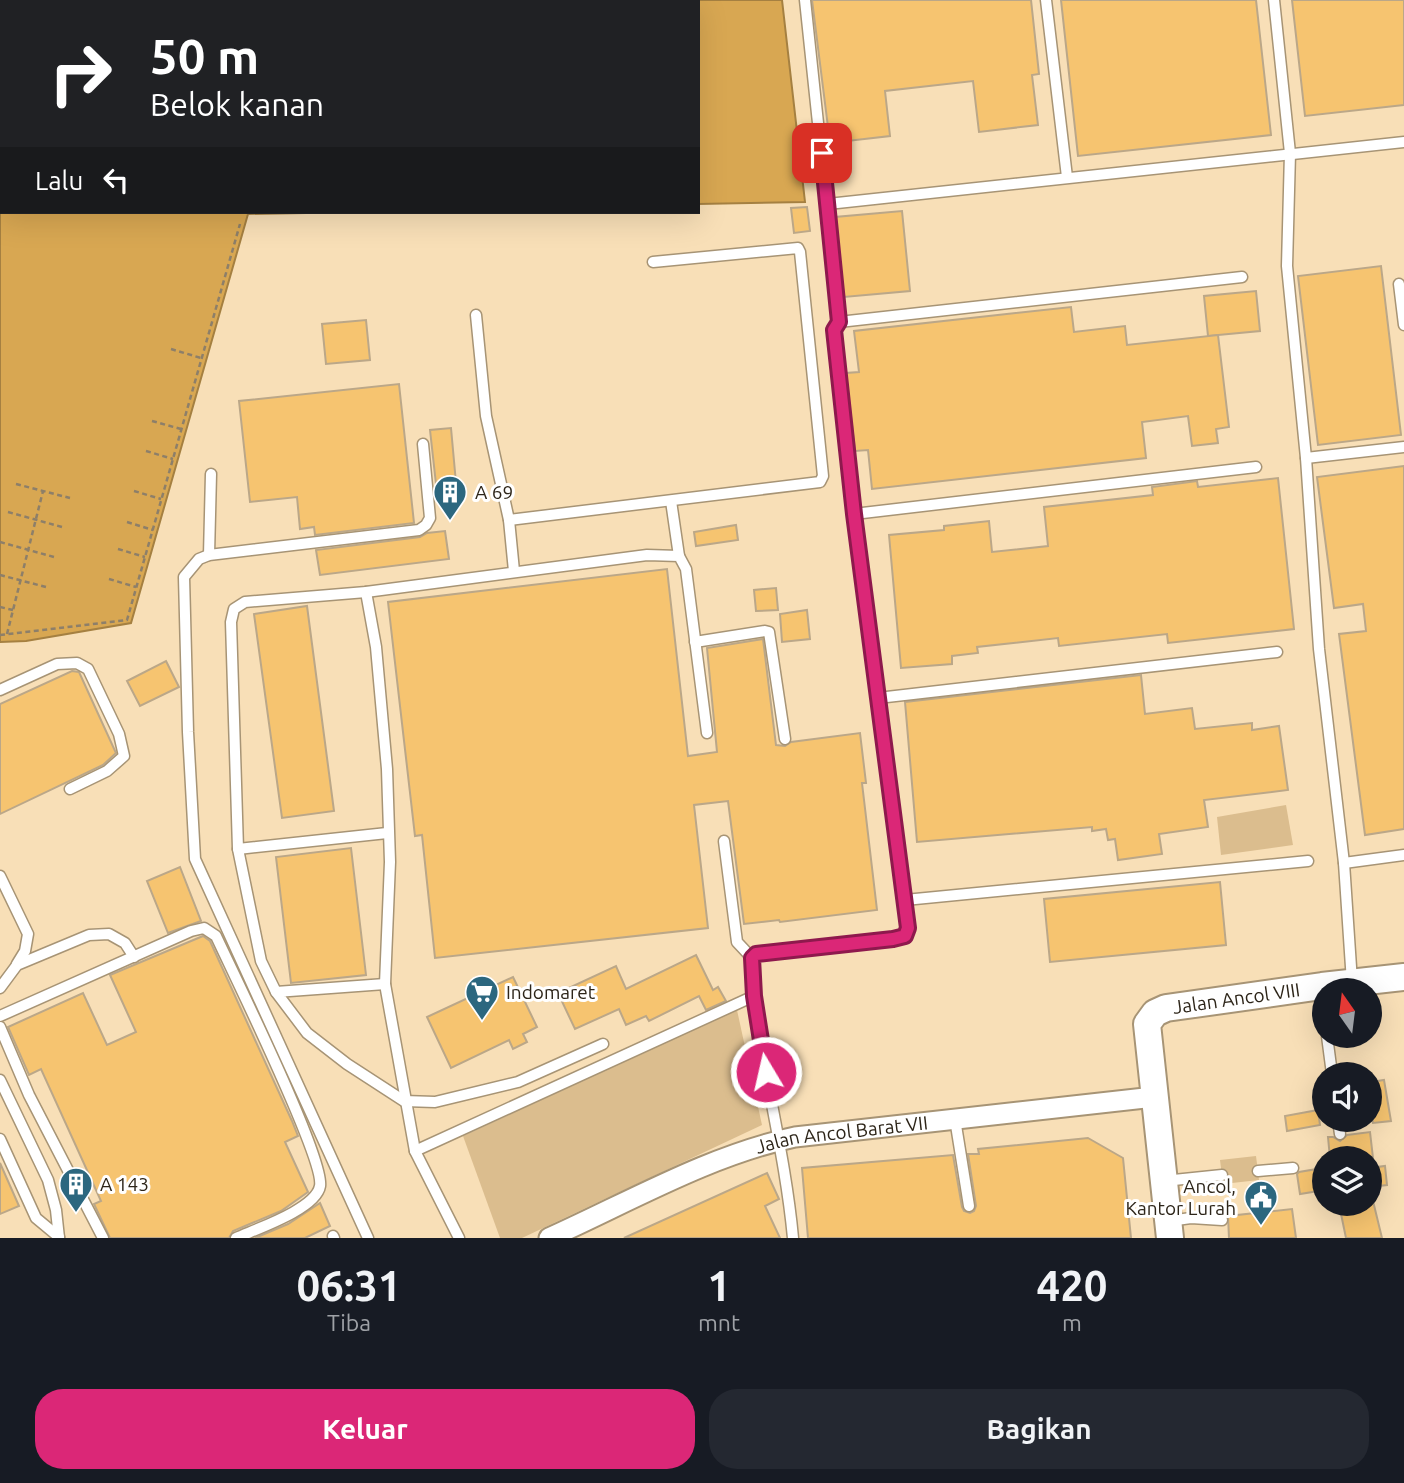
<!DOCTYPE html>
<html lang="id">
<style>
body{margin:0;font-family:Ubuntu,sans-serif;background:#242831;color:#f1f3f6;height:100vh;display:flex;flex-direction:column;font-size:26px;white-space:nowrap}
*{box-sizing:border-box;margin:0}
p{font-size:23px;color:#9ea1a6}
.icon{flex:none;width:38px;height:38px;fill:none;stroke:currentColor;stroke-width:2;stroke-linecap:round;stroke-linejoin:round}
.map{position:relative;height:1238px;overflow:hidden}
.side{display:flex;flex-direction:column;background:#171b24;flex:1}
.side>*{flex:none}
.banner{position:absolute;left:0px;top:0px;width:700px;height:214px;box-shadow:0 7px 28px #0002;background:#202124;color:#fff;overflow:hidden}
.needle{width:46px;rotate:346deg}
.controls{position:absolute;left:1312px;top:978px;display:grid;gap:14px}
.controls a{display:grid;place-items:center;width:70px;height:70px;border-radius:50%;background:#171b24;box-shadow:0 7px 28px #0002;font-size:35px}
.pin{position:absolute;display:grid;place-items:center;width:60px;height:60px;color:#fff;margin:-30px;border-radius:14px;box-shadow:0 4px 10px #0006}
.me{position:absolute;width:77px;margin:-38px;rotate:351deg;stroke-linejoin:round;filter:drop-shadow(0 0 5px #0008)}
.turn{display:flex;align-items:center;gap:24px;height:147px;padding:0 35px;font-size:32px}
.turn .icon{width:91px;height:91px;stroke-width:2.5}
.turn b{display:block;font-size:49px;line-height:60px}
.then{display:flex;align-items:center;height:66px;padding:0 35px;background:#0003;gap:14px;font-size:26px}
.eta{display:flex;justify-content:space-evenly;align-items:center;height:119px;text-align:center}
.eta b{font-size:42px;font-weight:700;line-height:49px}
.action{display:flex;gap:14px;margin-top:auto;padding:14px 35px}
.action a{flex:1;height:80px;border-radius:28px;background:#db2777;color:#fff;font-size:28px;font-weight:700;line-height:80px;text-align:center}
.action a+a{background:#242831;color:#f1f3f6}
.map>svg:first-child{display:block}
</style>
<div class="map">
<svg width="1404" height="1238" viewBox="0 0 1404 1238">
<rect width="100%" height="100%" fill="#fbe6c6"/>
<!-- built -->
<path fill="#f8dfb7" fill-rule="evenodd" d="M782,0H1404V1238H0V642L26,641L131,623L248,214L359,212H698V204L804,202ZM1325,990H1370V1036H1325ZM1325,1074H1370V1120H1325ZM1325,1158H1370V1204H1325Z"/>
<!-- green -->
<g fill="#dbbd8e">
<path d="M1286,805L1293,845L1221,855L1217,817Z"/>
<path d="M737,1010L762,1125L522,1238H500L463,1136Z"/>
<path d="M1256,1156L1259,1180L1223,1184L1220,1160Z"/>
</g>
<!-- water -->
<path fill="#d8a752" stroke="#a58041" stroke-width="2" d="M0,0H782L805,202L698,204V2H2V212H359L248,214L131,623L26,641L0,642Z"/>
<!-- building -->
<g fill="#f6c470" stroke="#bba788" stroke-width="2">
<path d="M812,0H1031L1039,74L1032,75L1038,125L979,132L973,81L885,91L890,136L830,143Z"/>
<path d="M1061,0H1256L1271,135L1078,156Z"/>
<path d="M1292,0H1404V105L1305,116Z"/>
<path d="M807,207L810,231L794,233L791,208Z"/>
<path d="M902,211L910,291L844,297L835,217Z"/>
<path d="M1381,266L1401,435L1318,445L1298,276Z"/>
<path d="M1256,291L1260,331L1208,336L1204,296Z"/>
<path d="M1071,307L1074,332L1125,326L1127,345L1218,335L1229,427L1216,429L1218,443L1192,446L1188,416L1142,422L1146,458L872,489L868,450L855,451L846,373L859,372L854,331Z"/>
<path d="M366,320L370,360L326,364L322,324Z"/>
<path d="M399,384L414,523L315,535L314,527L300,529L297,497L250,502L239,401Z"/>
<path d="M451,428L458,505L444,507L441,483L436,484L430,430Z"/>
<path d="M1404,466V829L1365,835L1339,634L1366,631L1363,604L1334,608L1317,477Z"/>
<path d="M1278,478L1294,629L1168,643L1167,634L1059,646L1058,638L977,647L978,653L952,656V664L901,668L889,535L944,530V526L989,521L992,552L1048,546L1044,507L1153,495L1152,487L1197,481L1198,487Z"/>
<path d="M736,525L738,540L696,546L694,532Z"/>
<path d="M445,531L449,559L320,575L316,550L420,537L427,533Z"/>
<path d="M667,569L688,756L717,752L707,648L763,639L776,745L785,746L791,742L860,733L866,783H862L877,910L780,922L779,920L744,924L728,801L694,805L708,928L435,958L422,835L415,836L388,602Z"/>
<path d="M776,588L778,610L756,611L754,590Z"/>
<path d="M307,606L334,811L282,818L254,614Z"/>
<path d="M807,610L810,639L782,642L780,614Z"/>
<path d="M166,661L179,687L140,706L127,681Z"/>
<path d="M72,671L79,672L116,753L103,765L0,814V704Z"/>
<path d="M1141,675L1145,714L1192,708L1195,729L1252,723V730L1279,726L1288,790L1204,800L1208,827L1159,834L1162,854L1118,860L1115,839L1108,840L1106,829L1092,831V827L917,842L905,702Z"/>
<path d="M351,848L366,975L291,983L276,857Z"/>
<path d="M180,867L201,921L168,933L147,881Z"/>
<path d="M1220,882L1226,945L1050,962L1044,899Z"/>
<path d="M203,936L210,941L292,1121L298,1136L285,1142L308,1192L281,1211L233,1231L229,1238H110L94,1204L101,1201L41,1069L29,1075L8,1027L83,993L107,1045L136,1032L110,975Z"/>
<path d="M696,955L713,990L718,987L726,1001L706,1010L699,996L649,1021L646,1016L626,1025L619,1009L575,1029L558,993L616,966L626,989Z"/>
<path d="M513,977L537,1027L523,1034L527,1042L513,1049L509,1040L451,1068L427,1017Z"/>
<path d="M1384,1080L1391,1121L1373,1123L1370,1102L1375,1101L1371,1082Z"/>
<path d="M1318,1110L1320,1125L1287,1131L1285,1116Z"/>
<path d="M1370,1132L1373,1158H1330L1328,1137H1333L1340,1141L1347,1135Z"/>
<path d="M1088,1138L1123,1158L1131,1238H808L802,1168L953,1155L962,1207L964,1211L970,1213L974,1211L976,1206L968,1154H979L978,1149Z"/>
<path d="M0,1163L19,1206L0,1214Z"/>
<path d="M1385,1166L1387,1185L1370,1187V1168Z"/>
<path d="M1323,1168L1325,1190L1300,1194L1297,1174L1299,1172Z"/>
<path d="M767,1173L779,1199L765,1206L780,1238H624Z"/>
<path d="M1373,1201L1382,1238H1346L1340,1209L1370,1204Z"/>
<path d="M320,1203L330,1226L305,1238H255L288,1224Z"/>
<path d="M1292,1209L1296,1238H1229L1228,1216Z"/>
</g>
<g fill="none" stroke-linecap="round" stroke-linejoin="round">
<defs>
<g id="lane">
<path d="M1046,0L1067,177"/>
<path d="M1274,0L1290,153L1287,266L1306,458L1319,649L1344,863L1352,982"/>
<path d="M828,204L1404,142"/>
<path d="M1399,284L1404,325"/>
<path d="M476,315L486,416L509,520L514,571"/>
<path d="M839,322L1242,277"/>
<path d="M1306,458L1404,447"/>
<path d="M671,501L679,556"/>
<path d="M854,514L1256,467"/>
<path d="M509,520L820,482L823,476L800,252L798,248L653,262"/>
<path d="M209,555L211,474"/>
<path d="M366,592L376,647L387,769L390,862L385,984L415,1151L459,1238"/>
<path d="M695,642L765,631L769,632L785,739"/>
<path d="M0,690L57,664L77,663L88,669L119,734L124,756L107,771L70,789"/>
<path d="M878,698L1277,652"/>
<path d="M724,841L737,942L752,958"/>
<path d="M238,849L387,833"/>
<path d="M1344,863L1404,855"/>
<path d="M0,876L28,934L25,951L17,964"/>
<path d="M905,900L1308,861"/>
<path d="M385,984L276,992L307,1033L347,1064L404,1101L435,1102L518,1082L603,1044"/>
<path d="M1322,987L1325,1018"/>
<path d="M0,988L17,965L89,935L109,934L125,943L134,957"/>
<path d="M276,992L261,961L238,849L231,622L234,609L245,602L366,592L647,555L679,556L686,569L707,733"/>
<path d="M0,1016L191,931L204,928L216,936C233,973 325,1159 320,1186C316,1209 256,1229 236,1238"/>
<path d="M0,1027L29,1095L103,1238"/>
<path d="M1327,1036L1332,1074"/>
<path d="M0,1080L48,1180L56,1210L59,1238"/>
<path d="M955,1119L969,1206"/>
<path d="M1338,1120L1340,1134"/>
<path d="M0,1139L36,1218L59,1237"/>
<path d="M415,1151L754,996"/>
<path d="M1258,1171L1293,1168"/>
<path d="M1164,1181L1222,1175"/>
<path d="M1169,1221L1191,1218L1222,1220"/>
<path d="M333,1236L334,1238"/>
<path d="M368,1238L195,859L188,732L184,577L199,559L209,555L419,530L426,525L430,518L423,444"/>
<path d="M793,1238C787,1173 772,1109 761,1045C757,1017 750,986 752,958L756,954L893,939L905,936L908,928L854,514L834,330L839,322L805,0"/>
</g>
<g id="street">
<path id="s1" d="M549,1238C629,1202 710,1155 795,1137L1154,1097"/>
</g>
<g id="secondary">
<path id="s2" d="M1170,1238L1147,1024L1155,1013L1166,1008L1322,986L1404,977"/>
</g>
</defs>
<!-- lane casing -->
<use href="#lane" stroke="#a79475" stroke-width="13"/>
<!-- street casing -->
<use href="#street" stroke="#a79475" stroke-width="23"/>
<!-- secondary casing -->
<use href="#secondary" stroke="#a79475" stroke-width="30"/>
<!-- path -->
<g stroke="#8d7f69" stroke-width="2.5" stroke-dasharray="5 3.5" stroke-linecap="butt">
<path d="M171,349L201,358"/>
<path d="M152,421L181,429"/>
<path d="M146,451L173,459"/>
<path d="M16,484L70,498"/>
<path d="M134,491L161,499"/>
<path d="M8,512L62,527"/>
<path d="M127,522L153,530"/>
<path d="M0,542L54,557"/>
<path d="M118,549L145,557"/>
<path d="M0,575L46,587"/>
<path d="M109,579L136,587"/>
<path d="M0,607L13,610"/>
<path d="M7,634L43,491"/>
<path d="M0,635L127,620L240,224"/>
</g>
<!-- lane -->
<use href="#lane" stroke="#fff" stroke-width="10"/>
<!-- street -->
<use href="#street" stroke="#fff" stroke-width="19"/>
<!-- secondary -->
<use href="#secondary" stroke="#fff" stroke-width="26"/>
</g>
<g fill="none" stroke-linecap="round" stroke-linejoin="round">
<defs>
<path id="route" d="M766,1072L754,996L752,958L756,954L893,939L905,936L908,928L854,514L834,330L839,322L822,153"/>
</defs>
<!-- route casing -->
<use href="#route" stroke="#8e194d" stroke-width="18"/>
<!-- route -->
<use href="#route" stroke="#db2777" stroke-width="12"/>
</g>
<!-- icons -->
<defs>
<symbol id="building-pin" viewBox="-11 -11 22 30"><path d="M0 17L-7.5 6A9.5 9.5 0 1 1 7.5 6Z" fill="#2c677f" stroke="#fff"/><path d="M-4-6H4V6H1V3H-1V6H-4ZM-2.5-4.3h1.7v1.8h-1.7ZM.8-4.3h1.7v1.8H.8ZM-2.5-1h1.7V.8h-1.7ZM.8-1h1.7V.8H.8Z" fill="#fff"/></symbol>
<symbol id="supermarket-pin" viewBox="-11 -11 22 30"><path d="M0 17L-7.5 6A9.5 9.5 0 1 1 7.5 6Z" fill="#2c677f" stroke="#fff"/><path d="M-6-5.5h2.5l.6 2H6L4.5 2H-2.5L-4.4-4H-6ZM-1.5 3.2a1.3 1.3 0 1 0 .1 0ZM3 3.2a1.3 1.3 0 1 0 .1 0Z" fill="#fff"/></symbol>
<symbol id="civic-pin" viewBox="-11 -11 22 30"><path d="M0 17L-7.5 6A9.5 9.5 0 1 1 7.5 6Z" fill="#2c677f" stroke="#fff"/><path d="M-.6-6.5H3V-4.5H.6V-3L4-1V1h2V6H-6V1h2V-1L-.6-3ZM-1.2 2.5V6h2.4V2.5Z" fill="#fff"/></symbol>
</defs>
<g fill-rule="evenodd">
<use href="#building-pin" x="431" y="473" width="38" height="52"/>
<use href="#supermarket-pin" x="463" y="973" width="38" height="52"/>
<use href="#building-pin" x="57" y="1165" width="38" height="52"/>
<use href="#civic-pin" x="1242" y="1178" width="38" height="52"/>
</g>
<g text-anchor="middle" stroke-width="6" stroke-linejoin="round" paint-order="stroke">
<!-- poi labels -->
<g font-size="19" fill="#2d2519" stroke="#fff" text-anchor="start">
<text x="475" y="499">A 69</text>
<text x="506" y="999">Indomaret</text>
<text x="100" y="1191">A 143</text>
<text x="1236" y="1193" text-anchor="end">Ancol,<tspan x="1236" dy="22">Kantor Lurah</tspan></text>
</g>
<!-- street labels -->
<g font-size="19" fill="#2d2519" stroke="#fff">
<text dy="7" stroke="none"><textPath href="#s2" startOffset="312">Jalan Ancol VIII</textPath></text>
<text dy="7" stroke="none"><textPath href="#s1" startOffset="313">Jalan Ancol Barat VII</textPath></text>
</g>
</g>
</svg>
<div class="controls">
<a><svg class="needle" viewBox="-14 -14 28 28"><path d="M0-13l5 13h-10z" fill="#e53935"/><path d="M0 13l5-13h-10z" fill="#9ea1a6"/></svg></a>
<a><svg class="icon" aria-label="sound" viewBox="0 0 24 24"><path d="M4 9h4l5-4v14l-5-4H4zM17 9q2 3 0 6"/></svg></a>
<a><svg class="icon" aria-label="layers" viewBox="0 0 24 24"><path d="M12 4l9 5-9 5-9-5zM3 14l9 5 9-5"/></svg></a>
</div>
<div class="pin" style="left:822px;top:153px;background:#d93025"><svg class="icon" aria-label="arrive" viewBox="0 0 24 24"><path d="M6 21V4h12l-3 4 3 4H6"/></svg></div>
<svg class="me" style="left:766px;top:1072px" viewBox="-20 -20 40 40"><circle r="17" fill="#db2777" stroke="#fff" stroke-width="3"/><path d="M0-11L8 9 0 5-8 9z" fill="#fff"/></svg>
<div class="banner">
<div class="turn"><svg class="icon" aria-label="right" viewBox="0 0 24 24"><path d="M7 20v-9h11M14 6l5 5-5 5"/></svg><div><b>50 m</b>Belok kanan</div></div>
<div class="then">Lalu<svg class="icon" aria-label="left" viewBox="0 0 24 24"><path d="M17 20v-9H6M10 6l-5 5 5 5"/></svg></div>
</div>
</div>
<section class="side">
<div class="eta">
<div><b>06:31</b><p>Tiba</p></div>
<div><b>1</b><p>mnt</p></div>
<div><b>420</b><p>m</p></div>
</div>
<div class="action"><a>Keluar</a><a>Bagikan</a></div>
</section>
